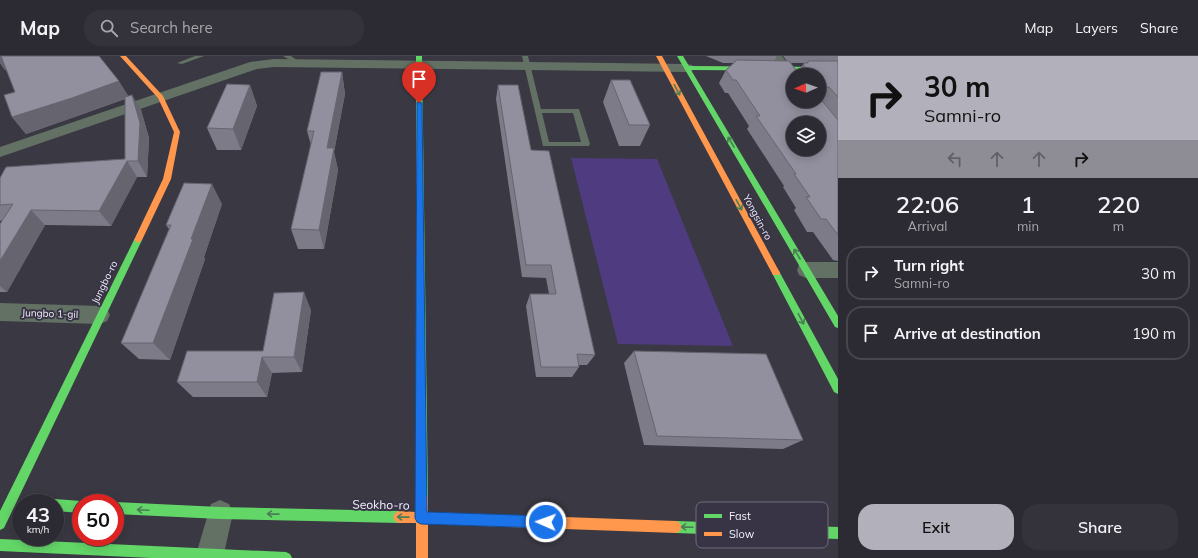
<!DOCTYPE html>
<style>
body{margin:0;font-family:Mulish,sans-serif;background:#34323a;color:#f1f3f6;height:100vh;display:flex;flex-direction:column;font-size:15px;white-space:nowrap}
*{box-sizing:border-box;margin:0}
p{font-size:13px;color:#a6a7ac}
.icon{flex:none;width:22px;height:22px;fill:none;stroke:currentColor;stroke-width:2;stroke-linecap:round;stroke-linejoin:round}
.map{position:relative;flex:1;overflow:hidden}
.sheet{display:flex;flex-direction:column;background:#2c2a32;width:360px}
.sheet>*{flex:none}
.top-card{background:#b2b0bb;color:#111;overflow:hidden}
.needle{width:26px;rotate:268deg}
.tools{position:absolute;left:786px;top:12px;display:grid;gap:8px}
.tools a{display:grid;place-items:center;width:40px;height:40px;border-radius:50%;background:#2c2a32;box-shadow:0 2px 10px #0003,0 0 0 1px #48464d;font-size:20px}
.speed{position:absolute;left:12px;top:438px;display:flex;gap:8px;font-size:20px;font-weight:700;text-align:center}
.speed>*{display:grid;place-content:center;width:52px;height:52px;border-radius:50%;background:#2c2a32;box-shadow:0 2px 10px #0003,0 0 0 1px #48464d;line-height:1}
.speed small{font-size:10px;font-weight:400}
.speed .limit{border:6px solid #d22;background:#fff;color:#111}
.pin{position:absolute;display:grid;place-items:center;width:34px;height:34px;color:#fff;margin:-41px -17px;border-radius:50% 50% 50% 0;rotate:-45deg;box-shadow:0 0 4px #0007}
.pin .icon{rotate:45deg}
.me{position:absolute;width:44px;margin:-22px;rotate:272deg;stroke-linejoin:round;filter:drop-shadow(0 0 3px #0008)}
.turn{display:flex;align-items:center;gap:14px;height:84px;padding:0 20px;font-size:18px}
.turn .icon{width:52px;height:52px;stroke-width:2.5}
.turn b{display:block;font-size:28px;line-height:34px}
.lanes{display:flex;align-items:center;height:38px;padding:0 20px;background:#0003;justify-content:center;gap:20px;direction:ltr}
.lanes .off{opacity:.35}
.eta{display:flex;justify-content:space-evenly;align-items:center;height:68px;text-align:center}
.eta b{font-size:24px;font-weight:600;line-height:28px}
.action{display:flex;gap:8px;margin-top:auto;padding:8px 20px}
.action a{flex:1;height:46px;border-radius:16px;background:#b2b0bb;color:#111;font-size:16px;font-weight:600;line-height:46px;text-align:center}
.action a+a{background:#34323a;color:#f1f3f6}
ul{padding:0;list-style:none}
li{display:flex;align-items:center;gap:12px;height:54px;margin:0 8px 6px;padding:0 12px;border:2px solid #48464d;border-radius:16px}
li div{flex:1}
li b{display:block;font-size:15px}
li em{font-style:normal}
header{display:flex;align-items:center;gap:24px;box-sizing:border-box;height:56px;padding:0 20px;background:#2c2a32;border-bottom:1px solid #48464d}
header strong{font-size:19px}
nav{display:flex;gap:22px;margin-inline-start:auto;font-size:14px}
.search{width:280px;height:36px;background:#34323a;display:flex;align-items:center;gap:10px;box-sizing:border-box;padding:0 14px;border-radius:16px;color:#a6a7ac;font-size:15px}
main{display:flex;flex:1;min-height:0}
.map>svg:first-child{display:block}
</style>
<header>
<strong>Map</strong>
<div class="search"><svg class="icon" aria-label="search" viewBox="0 0 24 24"><circle cx="10" cy="10" r="6"/><path d="M15 15l6 6"/></svg>Search here</div>
<nav><a>Map</a><a>Layers</a><a>Share</a></nav>
</header>
<main>
<div class="map">
<svg width="838" height="502" viewBox="0 0 838 502">
<rect width="100%" height="100%" fill="#3a3842"/>
<!-- green -->
<path fill="#4f3b7f" d="M571,102L657,103L733,290L618,288Z"/>
<g fill="none" stroke-linecap="round" stroke-linejoin="round">
<!-- lane -->
<g fill="#637165" fill-rule="evenodd">
<path d="M195,0H204L182,8L177,7Z"/>
<path d="M283,0H291L300,6L295,7Z"/>
<path d="M522,0H528L541,53H579L590,88L589,90H543ZM542,57H573L581,86H549Z"/>
</g>
<!-- street -->
<g fill="#637165" fill-rule="evenodd">
<path d="M769,0H782L797,19H793V27L788,26Z"/>
<path d="M274,3L687,8L692,9L694,12L692,15L687,16L274,11L257,13L0,101V91L250,6Z"/>
<path d="M806,206H838V222H806L799,219L797,214L799,209Z"/>
<path d="M0,247L100,250L107,253L110,259L107,265L100,268L0,265Z"/>
<path d="M220,444L229,448L233,457L223,502H195L211,448Z"/>
</g>
<!-- fast -->
<g fill="#63d668" fill-rule="evenodd">
<path d="M416,0H422L428,442L426,446L422,448L418,446L416,442Z"/>
<path d="M677,0H683L689,10L838,11V15L691,14L838,260V272L835,271Z"/>
<path d="M138,181L142,184L4,472L0,474V455L134,184Z"/>
<path d="M776,214L779,215L838,323V338L834,336L772,217Z"/>
<path d="M55,443L81,445L85,447H81V457L55,455V447H50L51,445Z"/>
<path d="M115,446L220,451L399,455L403,457L405,461L403,465L399,467L220,463L115,458V447H113Z"/>
<path d="M676,465L838,471V483L676,477L672,475L670,471L672,467Z"/>
<path d="M0,483L286,496L290,498L292,502H152L0,495Z"/>
</g>
<!-- slow -->
<g fill="#ff974d" fill-rule="evenodd">
<path d="M120,0H126L163,40L180,76L171,123L142,184L138,187L134,184L163,123L174,76L158,42Z"/>
<path d="M656,0H662L779,215L780,217L779,219H773Z"/>
<path d="M422,436L426,438L428,442V456L676,465L680,467L682,471L680,475L676,477L428,468V502H416V467H399L395,465L393,461L395,457L399,455L416,456V442L418,438Z"/>
</g>
</g>
<!-- wall -->
<g fill="#7e7b88" fill-rule="evenodd">
<path d="M706,0H777L774,5H787L783,0H838V205L833,204L813,176H807L794,154L796,152L783,131L784,130L747,73L749,70L728,37H725L719,27L726,14L734,7H723ZM791,7H804L799,14H796ZM793,19H819V45Z"/>
<path d="M0,7L128,40L141,54L149,82L147,121H137L111,170L45,169L7,236H0V168L3,164L0,165V122L125,103V43L83,58L26,78L12,61L15,36L6,13L5,14Z"/>
<path d="M342,16L345,38L334,96L338,114L324,193H298L291,173L311,89L307,75Z"/>
<path d="M611,24L650,69L640,90H619L603,46Z"/>
<path d="M250,29L257,50L241,94H217L207,72Z"/>
<path d="M498,29L531,94L595,299L587,309H579V311L572,321H536L526,250L530,238H549L546,222L522,221L496,43Z"/>
<path d="M222,148L204,201L205,203L170,304L139,303L121,287L169,173L166,169Z"/>
<path d="M311,254L302,316L272,317L267,341H193L177,326L263,295Z"/>
<path d="M634,295L803,384L783,393L644,389L624,307Z"/>
</g>
<!-- shaded-wall -->
<g fill="#66646f">
<path d="M0,0H3L12,12L5,14L0,7Z"/>
<path d="M342,16L345,38L334,96L338,114L324,193L319,174L327,92Z"/>
<path d="M119,25L129,41L83,58L26,78L12,61Z"/>
<path d="M250,29L257,50L241,94L233,73Z"/>
<path d="M132,39L141,54L149,82L147,121L138,105Z"/>
<path d="M127,105L137,121L111,170L99,155Z"/>
<path d="M212,128L222,148L204,201L205,203L170,304L153,287L191,183Z"/>
<path d="M31,154L45,169L7,236L0,230V205Z"/>
<path d="M304,236L311,254L302,316L294,301Z"/>
<path d="M262,301L272,317L267,341L257,326Z"/>
</g>
<!-- building -->
<g fill="#928f9e" stroke="#66646f" fill-rule="evenodd">
<path d="M1,0H99L119,25L72,42L12,61L4,39L15,36Z"/>
<path d="M737,4L789,5L796,14L802,15L804,14V7H808V5H838V41L829,31H819V19H793V45H819V41L838,64V179L826,163H821L806,141H810L794,118H796L756,60H760L736,24H733L726,14ZM793,67H819V93H793Z"/>
<path d="M321,16H342L327,92H334L319,174L291,173L314,75H307Z"/>
<path d="M611,24H630L650,69H629Z"/>
<path d="M227,28L250,29L233,73L207,72Z"/>
<path d="M498,29H518L531,94L549,95L595,299L577,298L579,311H541L530,238H556L551,209H526Z"/>
<path d="M132,39L140,67L138,105H127L99,155L31,154L0,205V168L13,148L0,149V122L6,111L125,103V41Z"/>
<path d="M184,127L212,128L191,183H193L153,287H121L171,169H166Z"/>
<path d="M304,236L294,301H262L257,326H177L187,295H263L274,237Z"/>
<path d="M634,295L766,298L803,384L657,380Z"/>
</g>
<!-- one-way arrows -->
<defs><path id="oneway-shaft" d="M-6 0H5M1.5-3L5.5 0L1.5 3" fill="none" stroke-width="1.6" stroke-linecap="round" stroke-linejoin="round"/></defs>
<g stroke="#4b7d55">
<use href="#oneway-shaft" transform="translate(677 34) rotate(62)"/>
<use href="#oneway-shaft" transform="translate(731 86) rotate(-121)"/>
<use href="#oneway-shaft" transform="translate(739 149) rotate(62)"/>
<use href="#oneway-shaft" transform="translate(797 198) rotate(-121)"/>
<use href="#oneway-shaft" transform="translate(801 263) rotate(62)"/>
<use href="#oneway-shaft" transform="translate(143 454) rotate(-177)"/>
<use href="#oneway-shaft" transform="translate(273 458) rotate(-179)"/>
<use href="#oneway-shaft" transform="translate(403 461) rotate(-179)"/>
<use href="#oneway-shaft" transform="translate(687 471) rotate(-178)"/>
</g>
<!-- route -->
<path fill="#1a73e8" stroke="#114b97" d="M417,46L422,47L427,456L546,460L551,462L552,466L551,471L546,472L421,468L417,466L415,462Z"/>
<g text-anchor="middle" stroke-width="4" stroke-linejoin="round" paint-order="stroke">
<!-- street labels -->
<g font-size="10" fill="#f2f0fc" stroke="#383446">
<text transform="translate(758 161) rotate(62)" y="4">Yongsin-ro</text>
<text transform="translate(104 226) rotate(-64)" y="4">Jungbo-ro</text>
<text transform="translate(50 257) rotate(2)" y="4">Jungbo 1-gil</text>
</g>
<!-- near-street labels -->
<g font-size="12" fill="#f2f0fc" stroke="#383446">
<text transform="translate(381 449) rotate(1)" y="4">Seokho-ro</text>
</g>
</g>
<!-- legend -->
<rect x="696" y="446" width="132" height="46" rx="6" fill="#383446" stroke="#706c7d" stroke-width="1"/>
<rect x="704" y="458" width="18" height="4" fill="#63d668"/>
<rect x="704" y="476" width="18" height="4" fill="#ff974d"/>
<g font-size="11" fill="#f2f0fc">
<text x="729" y="464">Fast</text>
<text x="729" y="482">Slow</text>
</g>
</svg>
<div class="tools">
<a><svg class="needle" viewBox="-14 -14 28 28"><path d="M0-13l5 13h-10z" fill="#e53935"/><path d="M0 13l5-13h-10z" fill="#a6a7ac"/></svg></a>
<a><svg class="icon" aria-label="layers" viewBox="0 0 24 24"><path d="M12 4l9 5-9 5-9-5zM3 14l9 5 9-5"/></svg></a>
</div>
<div class="speed"><div>43<small>km/h</small></div><div class="limit">50</div></div>
<div class="pin" style="left:419px;top:47px;background:#d93025"><svg class="icon" aria-label="arrive" viewBox="0 0 24 24"><path d="M6 21V4h12l-3 4 3 4H6"/></svg></div>
<svg class="me" style="left:546px;top:466px" viewBox="-20 -20 40 40"><circle r="17" fill="#1a73e8" stroke="#fff" stroke-width="3"/><path d="M0-11L8 9 0 5-8 9z" fill="#fff"/></svg>
</div>
<section class="sheet">
<div class="top-card">
<div class="turn"><svg class="icon" aria-label="right" viewBox="0 0 24 24"><path d="M7 20v-9h11M14 6l5 5-5 5"/></svg><div><b>30 m</b>Samni-ro</div></div>
<div class="lanes"><svg class="icon off" aria-label="left" viewBox="0 0 24 24"><path d="M17 20v-9H6M10 6l-5 5 5 5"/></svg><svg class="icon off" aria-label="ahead" viewBox="0 0 24 24"><path d="M12 20V5M6 11l6-6 6 6"/></svg><svg class="icon off" aria-label="ahead" viewBox="0 0 24 24"><path d="M12 20V5M6 11l6-6 6 6"/></svg><svg class="icon" aria-label="right" viewBox="0 0 24 24"><path d="M7 20v-9h11M14 6l5 5-5 5"/></svg></div>
</div>
<div class="eta">
<div><b>22:06</b><p>Arrival</p></div>
<div><b>1</b><p>min</p></div>
<div><b>220</b><p>m</p></div>
</div>
<ul>
<li><svg class="icon" aria-label="right" viewBox="0 0 24 24"><path d="M7 20v-9h11M14 6l5 5-5 5"/></svg><div><b>Turn right</b><p>Samni-ro</p></div><em>30 m</em></li>
<li><svg class="icon" aria-label="arrive" viewBox="0 0 24 24"><path d="M6 21V4h12l-3 4 3 4H6"/></svg><div><b>Arrive at destination</b></div><em>190 m</em></li>
</ul>
<div class="action"><a>Exit</a><a>Share</a></div>
</section>
</main>
